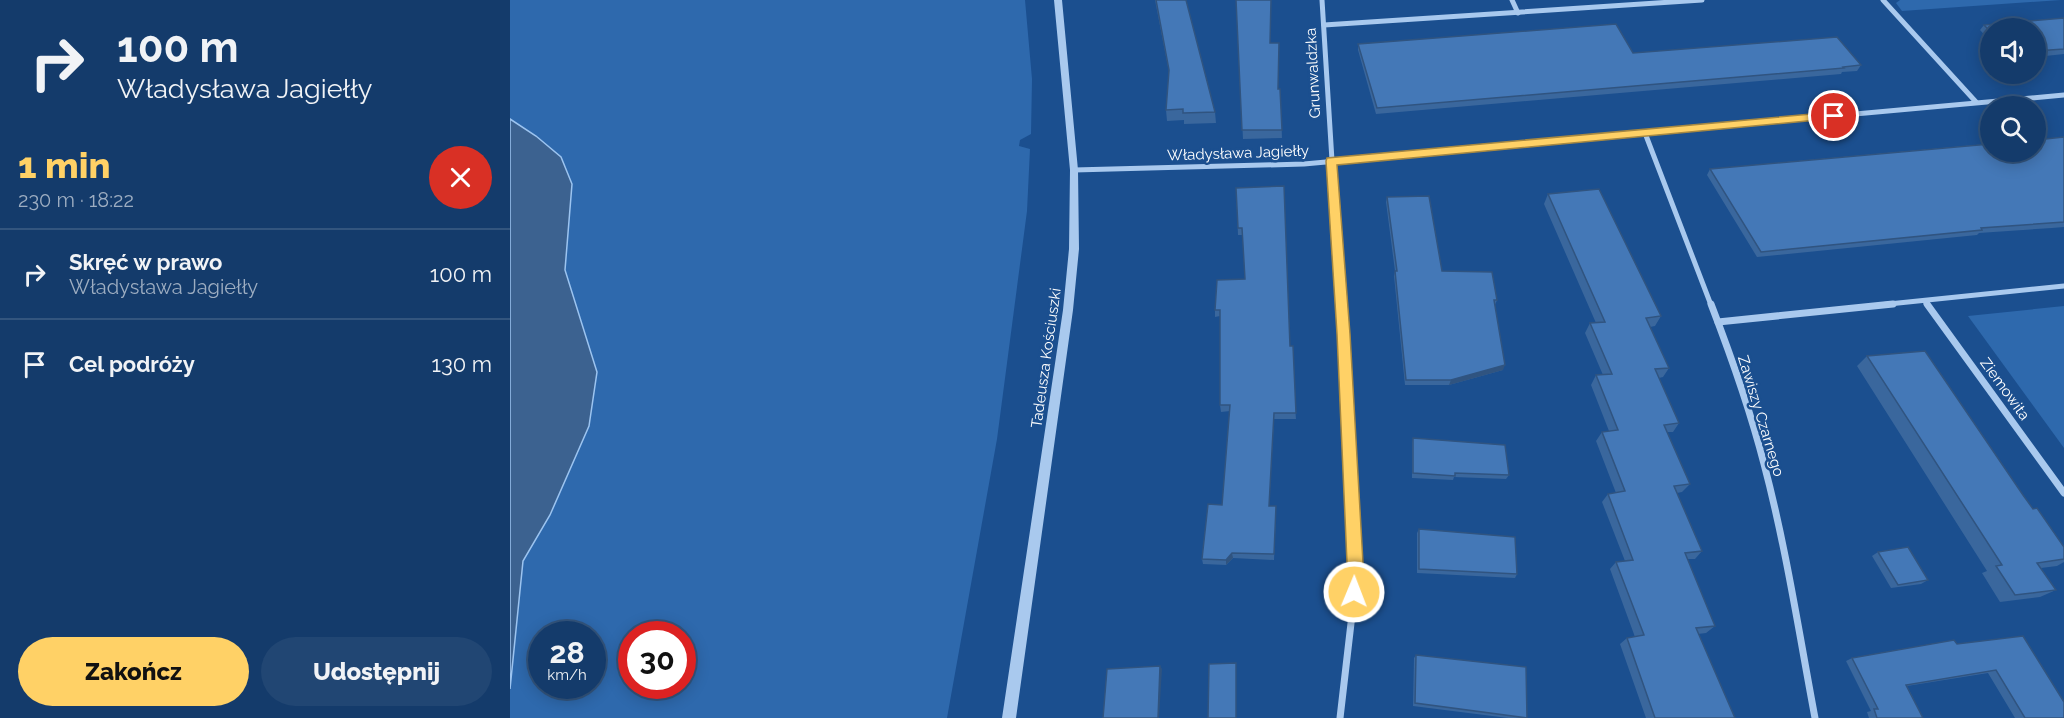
<!DOCTYPE html>
<html lang="pl">
<meta charset="utf-8">
<style>
body{margin:0;font-family:Raleway,sans-serif;background:#214673;color:#f1f3f6;height:100vh;display:flex;flex-direction:column;font-size:22px;white-space:nowrap}
*{box-sizing:border-box;margin:0}
p{font-size:20px;color:#9dadc1}
.icon{flex:none;width:33px;height:33px;fill:none;stroke:currentColor;stroke-width:2;stroke-linecap:round;stroke-linejoin:round}
.map{position:relative;flex:1;overflow:hidden}
.sheet{display:flex;flex-direction:column;background:#143b6b;width:510px}
.sheet>*{flex:none}
.banner{background:#143b6b;color:#f1f3f6;overflow:hidden}
.controls{position:absolute;left:1470px;top:18px;display:grid;gap:12px}
.controls a{display:grid;place-items:center;width:66px;height:66px;border-radius:50%;background:#143b6b;box-shadow:0 3px 15px #0003,0 0 0 2px #33557e;font-size:30px}
.speed{position:absolute;left:18px;top:621px;display:flex;gap:12px;font-size:30px;font-weight:700;text-align:center}
.speed>*{display:grid;place-content:center;width:78px;height:78px;border-radius:50%;background:#143b6b;box-shadow:0 3px 15px #0003,0 0 0 2px #33557e;line-height:1}
.speed small{font-size:15px;font-weight:400}
.speed .limit{border:9px solid #d22;background:#fff;color:#111}
.pin{position:absolute;display:grid;place-items:center;width:51px;height:51px;color:#fff;margin:-26px;border:3px solid #fff;border-radius:50%;box-shadow:0 2px 6px #0007}
.me{position:absolute;width:66px;margin:-33px;rotate:1deg;stroke-linejoin:round;filter:drop-shadow(0 0 4px #0008)}
.turn{display:flex;align-items:center;gap:21px;height:126px;padding:0 18px;font-size:27px}
.turn .icon{width:78px;height:78px;stroke-width:2.5}
.turn b{display:block;font-size:42px;line-height:51px}
.round{display:grid;place-items:center;flex:none;width:63px;height:63px;border-radius:32px;background:#214673}
.overview{display:flex;align-items:center;justify-content:space-between;height:102px;padding:0 18px}
h1{font-size:36px;font-weight:800;line-height:45px;color:#ffd166}
.action{display:flex;gap:12px;margin-top:auto;padding:12px 18px}
.action a{flex:1;height:69px;border-radius:36px;background:#ffd166;color:#111;font-size:24px;font-weight:800;line-height:69px;text-align:center}
.action a+a{background:#214673;color:#f1f3f6}
ul{padding:0;list-style:none}
li{display:flex;align-items:center;gap:18px;height:90px;padding:0 18px;border-top:2px solid #33557e}
li div{flex:1}
li b{display:block;font-size:22px}
li em{font-style:normal}
main{display:flex;flex:1;min-height:0}
.map>svg:first-child{display:block}
</style>
<main>
<section class="sheet">
<div class="banner">
<div class="turn"><svg class="icon" aria-label="right" viewBox="0 0 24 24"><path d="M7 20v-9h11M14 6l5 5-5 5"/></svg><div><b>100 m</b>Władysława Jagiełły</div></div>
</div>
<div class="overview"><div><h1>1 min</h1><p>230 m · 18:22</p></div><a class="round" style="background:#d93025;color:#fff"><svg class="icon" aria-label="close" viewBox="0 0 24 24"><path d="M6 6l12 12M18 6L6 18"/></svg></a></div>
<ul>
<li><svg class="icon" aria-label="right" viewBox="0 0 24 24"><path d="M7 20v-9h11M14 6l5 5-5 5"/></svg><div><b>Skręć w prawo</b><p>Władysława Jagiełły</p></div><em>100 m</em></li>
<li><svg class="icon" aria-label="arrive" viewBox="0 0 24 24"><path d="M6 21V4h12l-3 4 3 4H6"/></svg><div><b>Cel podróży</b></div><em>130 m</em></li>
</ul>
<div class="action"><a>Zakończ</a><a>Udostępnij</a></div>
</section>
<div class="map">
<svg width="1554" height="718" viewBox="0 0 1554 718">
<rect width="100%" height="100%" fill="#1b4f8f"/>
<!-- green -->
<g fill="#2e69ad" fill-rule="evenodd">
<path d="M0,0H515L522,79L521,134L510,140L509,146L520,149L517,211L487,439L437,718H0ZM32,634H82V686H32ZM122,634H172V686H122Z"/>
<path d="M1390,0H1551L1392,11L1386,3Z"/>
<path d="M1554,306V448L1458,316Z"/>
</g>
<!-- water -->
<path fill="#3c6290" stroke="#9cc4f0" stroke-width="1.5" d="M0,119L26,136L51,157L62,184L55,270L87,372L79,426L40,515L13,561L0,689Z"/>
<g fill="none" stroke-linecap="round" stroke-linejoin="round">
<!-- minor-far1 -->
<g stroke="#a9c9ee" stroke-width="5">
<path d="M812,0L831,305"/>
<path d="M1002,0L1008,13"/>
<path d="M1373,0L1466,102"/>
<path d="M814,25L1192,0"/>
<path d="M1135,133L1201,305"/>
<path d="M564,170L794,164L1554,95"/>
<path d="M1415,301L1418,305"/>
<path d="M1369,305L1554,286"/>
</g>
<!-- minor -->
<g stroke="#a9c9ee" stroke-width="7">
<path d="M1201,304C1221,356 1240,409 1254,464C1276,547 1289,633 1305,718"/>
<path d="M1417,304L1554,493"/>
<path d="M1208,322L1383,304"/>
<path d="M830,718L843,606L845,563L831,304"/>
</g>
<!-- tertiary -->
<path fill="#a9c9ee" fill-rule="evenodd" d="M544,0H552L568,170L569,249L563,310L506,718H492L553,310L559,249L560,170Z"/>
</g>
<!-- wall -->
<g fill="#3a679d">
<path d="M645,0H676L705,112L706,123L674,124V120L657,121L656,110L659,72Z"/>
<path d="M726,0L760,43L768,89H770L772,138L733,139Z"/>
<path d="M1554,18V54L1526,57V28H1480V41L1470,30L1474,25Z"/>
<path d="M848,44L1123,53L1351,65L1347,71L1332,72L1331,74L866,114L848,50Z"/>
<path d="M1554,137V227L1542,228L1469,233L1467,235L1247,257L1197,175L1200,169Z"/>
<path d="M726,188L780,346L786,419H764L759,506L766,512L764,560L723,558L716,565L693,564L692,559L712,505L720,411L711,412L710,405V316L705,317V310L735,279L733,235H728Z"/>
<path d="M1038,194L1151,316L1145,326L1140,327L1159,368L1153,377L1149,378L1169,423L1163,432H1157L1180,484L1172,492L1167,493L1192,551L1185,559H1177L1205,626L1196,633L1188,634L1225,718H1136L1110,644L1117,638L1125,637L1100,569L1106,562L1115,561L1092,502L1098,494L1106,493L1086,441L1092,432L1099,431L1081,385L1086,375H1093L1075,333L1080,323H1086L1034,204Z"/>
<path d="M877,197L932,271L987,300L985,305L993,370L939,385H895L884,276L885,271L876,202Z"/>
<path d="M1357,356L1523,509L1554,547V562L1547,566L1531,568L1546,590L1530,597L1490,602L1472,573L1477,571L1347,366Z"/>
<path d="M903,438L999,475L996,479L944,477L943,480L902,478V443Z"/>
<path d="M909,529L1007,574L1005,578L907,573V533Z"/>
<path d="M1368,552L1418,580L1411,584L1381,588L1362,556Z"/>
<path d="M1513,636L1554,718H1505L1478,673L1397,686L1413,718H1359L1357,712L1361,711L1336,661L1342,658Z"/>
<path d="M906,655L1017,718H998L903,706L904,658Z"/>
</g>
<!-- shaded-wall -->
<g fill="#305480">
<path d="M995,365L993,370L939,385L941,380Z"/>
<path d="M722,553L723,558L716,565V560Z"/>
<path d="M650,666L652,669L649,718H648Z"/>
</g>
<!-- building -->
<g fill="#4478b7" stroke="#305480" stroke-width="1.5">
<path d="M646,0H676L705,112L673,113V109L656,110L659,70Z"/>
<path d="M726,0H761L760,43H769L768,89H770L772,130H732Z"/>
<path d="M1554,18V49L1526,51V28H1480V31L1474,25Z"/>
<path d="M1106,24L1123,53L1327,37L1351,65L1333,67L1334,68L867,108L848,44Z"/>
<path d="M1554,137V222L1471,228L1472,230L1251,252L1200,169L1480,144V152H1526V140Z"/>
<path d="M774,186L780,346H783L786,413H764L759,506H766L764,554L722,553L716,560L692,559L698,504L712,505L720,405H710V310H705L707,280L735,279L732,228H728L726,188Z"/>
<path d="M1089,189L1151,316L1136,318L1159,368L1145,369L1169,423L1154,425L1180,484L1164,486L1192,551L1175,553L1205,626L1186,628L1225,718H1145L1117,638L1134,635L1106,562L1123,560L1098,494L1115,491L1092,432L1108,430L1086,375L1102,374L1080,323L1095,322L1038,194Z"/>
<path d="M919,196L932,271L982,272L987,300H984L995,365L941,380H896L885,271H887L877,197Z"/>
<path d="M1415,351L1513,495L1523,509L1527,508L1554,547V559L1527,563L1546,590L1505,595L1486,566L1492,565L1357,356Z"/>
<path d="M903,438L995,445L999,475L945,473V476L903,473Z"/>
<path d="M909,529L1005,537L1007,574L909,569Z"/>
<path d="M1398,547L1418,580L1388,585L1368,552Z"/>
<path d="M1513,636L1554,702V718H1515L1486,670L1396,685L1413,718H1367L1364,709H1368L1342,658L1444,640L1447,644Z"/>
<path d="M906,655L1016,667L1017,718L905,703Z"/>
<path d="M726,663V718H698L699,664Z"/>
<path d="M650,666L648,718H593L597,669Z"/>
</g>
<!-- route -->
<path fill="#ffd166" stroke="#a68842" stroke-width="1.5" d="M1324,112L1328,113V118L827,165L840,334L853,563L852,592L850,598L844,600L838,598L836,592L837,563L827,334L816,161L817,158Z"/>
<g text-anchor="middle" stroke-width="5" stroke-linejoin="round" paint-order="stroke">
<!-- street labels -->
<g font-size="15" fill="#fff" stroke="#1b4f8f">
<text transform="translate(803 73) rotate(-93)" y="5">Grunwaldzka</text>
<text transform="translate(728 153) rotate(-2)" y="5">Władysława Jagiełły</text>
<text transform="translate(536 358) rotate(-82)" y="5">Tadeusza Kościuszki</text>
<text transform="translate(1495 389) rotate(54)" y="5">Ziemowita</text>
<text transform="translate(1251 416) rotate(73)" y="5">Zawiszy Czarnego</text>
</g>
</g>
</svg>
<div class="controls">
<a><svg class="icon" aria-label="sound" viewBox="0 0 24 24"><path d="M4 9h4l5-4v14l-5-4H4zM17 9q2 3 0 6"/></svg></a>
<a><svg class="icon" aria-label="search" viewBox="0 0 24 24"><circle cx="10" cy="10" r="6"/><path d="M15 15l6 6"/></svg></a>
</div>
<div class="speed"><div>28<small>km/h</small></div><div class="limit">30</div></div>
<div class="pin" style="left:1324px;top:116px;background:#d93025"><svg class="icon" aria-label="arrive" viewBox="0 0 24 24"><path d="M6 21V4h12l-3 4 3 4H6"/></svg></div>
<svg class="me" style="left:844px;top:592px" viewBox="-20 -20 40 40"><circle r="17" fill="#ffd166" stroke="#fff" stroke-width="3"/><path d="M0-11L8 9 0 5-8 9z" fill="#fff"/></svg>
</div>
</main>
